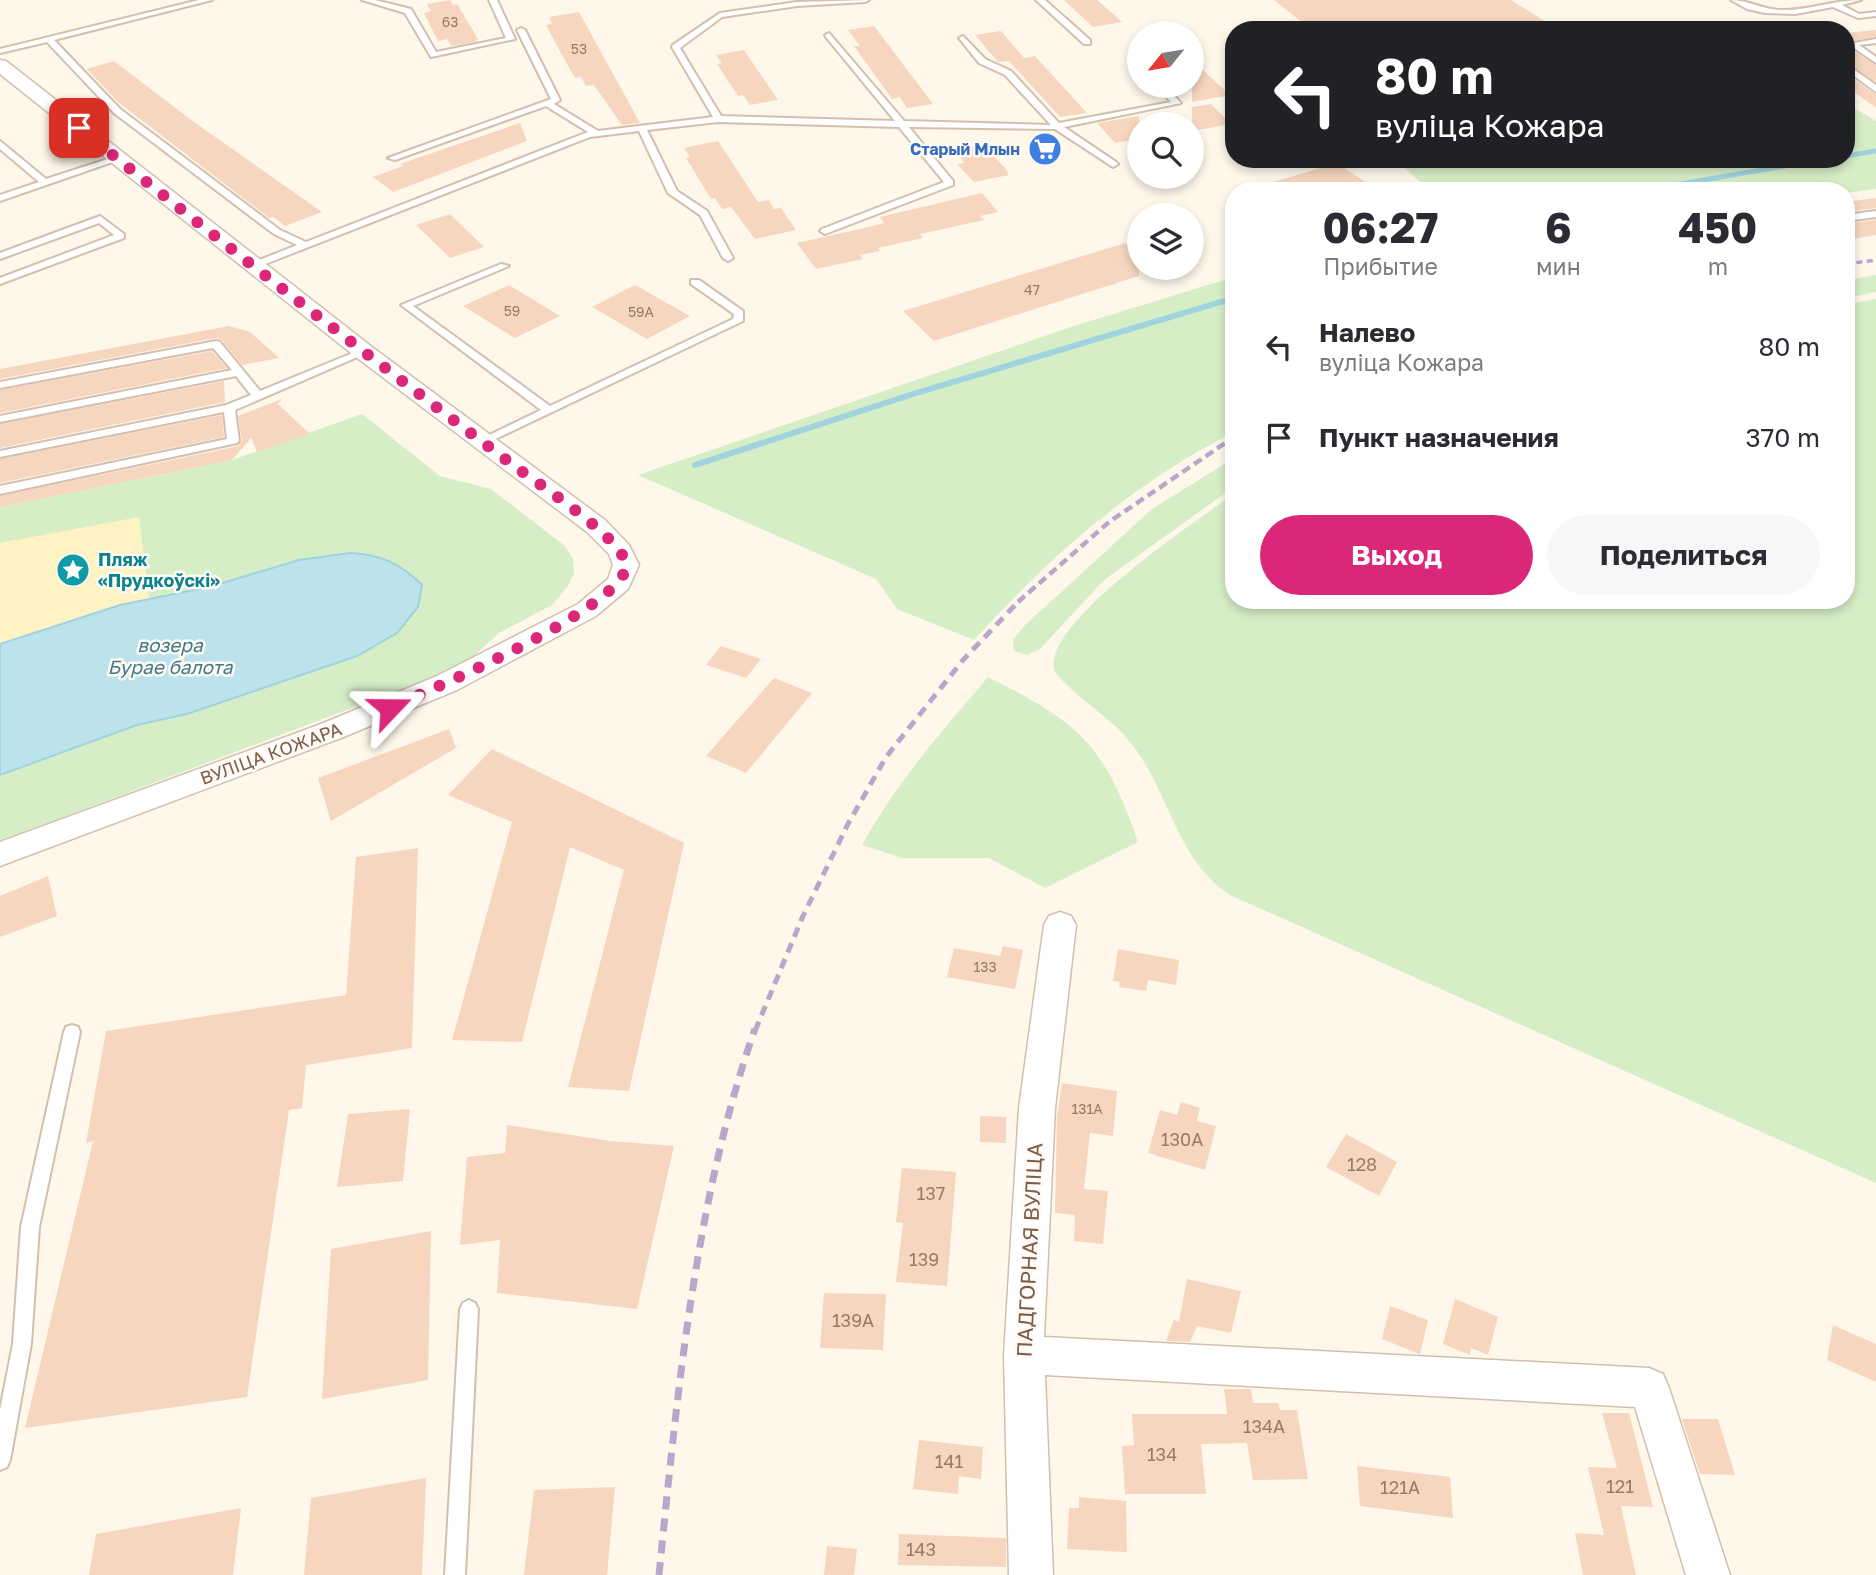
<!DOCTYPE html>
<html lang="ru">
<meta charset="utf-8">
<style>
body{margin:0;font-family:"Golos Text",sans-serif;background:#f7f7f7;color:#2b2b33;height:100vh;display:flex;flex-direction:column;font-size:26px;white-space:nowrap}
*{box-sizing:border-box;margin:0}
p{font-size:23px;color:#7c7c81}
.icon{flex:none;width:38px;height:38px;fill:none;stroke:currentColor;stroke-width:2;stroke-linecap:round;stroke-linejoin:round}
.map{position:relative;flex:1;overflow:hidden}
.panel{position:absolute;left:1225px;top:182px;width:630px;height:427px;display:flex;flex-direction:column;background:#fff;border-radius:28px;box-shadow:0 4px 10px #0003}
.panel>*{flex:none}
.top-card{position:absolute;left:1225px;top:21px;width:630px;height:147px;border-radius:28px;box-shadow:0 4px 10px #0003;background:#202124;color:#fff;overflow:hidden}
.needle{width:46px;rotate:240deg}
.tools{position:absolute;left:1127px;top:21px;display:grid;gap:14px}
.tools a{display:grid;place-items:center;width:77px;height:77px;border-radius:50%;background:#fff;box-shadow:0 4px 10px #0003;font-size:35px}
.pin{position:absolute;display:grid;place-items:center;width:60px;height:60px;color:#fff;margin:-30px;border-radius:14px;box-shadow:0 4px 10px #0006}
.me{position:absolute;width:77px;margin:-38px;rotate:67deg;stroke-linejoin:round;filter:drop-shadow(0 0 5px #0008)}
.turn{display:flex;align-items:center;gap:24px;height:147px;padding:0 35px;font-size:32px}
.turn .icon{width:91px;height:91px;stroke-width:2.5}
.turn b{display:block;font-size:49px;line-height:60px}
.eta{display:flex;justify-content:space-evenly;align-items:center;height:119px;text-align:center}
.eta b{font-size:42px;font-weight:700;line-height:49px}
.button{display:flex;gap:14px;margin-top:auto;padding:14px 35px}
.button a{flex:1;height:80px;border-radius:42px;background:#db2777;color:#fff;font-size:28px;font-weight:700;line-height:80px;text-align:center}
.button a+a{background:#f7f7f7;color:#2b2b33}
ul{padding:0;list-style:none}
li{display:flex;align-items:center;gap:21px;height:91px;padding:0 35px}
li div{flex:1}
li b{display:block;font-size:26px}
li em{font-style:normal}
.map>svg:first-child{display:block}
</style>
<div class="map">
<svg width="1876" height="1575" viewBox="0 0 1876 1575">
<rect width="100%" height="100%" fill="#fef7ea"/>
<!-- green -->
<g fill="#d6eec6">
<path d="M1846,103L1876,121V189L1846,193V191H1431L1394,159H1846Z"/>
<path d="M1876,275V292L1846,298V280Z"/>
<path d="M1234,277V432C1133,483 1049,557 974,640L897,609L876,579L638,475L1074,326Z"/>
<path d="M1876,299V1183L1230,895C1175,859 1170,791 1130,742C1108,715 1077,699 1055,672C1037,626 1198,520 1234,494V600H1846V304Z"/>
<path d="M362,414L440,476L491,489L565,546L573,559L574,573L568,586L552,605L499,633L463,666L0,841V507L232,460Z"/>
<path d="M1234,458V487L1104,580L1040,649L1027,655L1014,651L1013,640L1024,626L1152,509Z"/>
<path d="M988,677C1080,723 1104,744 1138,842L1045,888L989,858H902L862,845C898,780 941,733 988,677Z"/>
</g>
<!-- sand -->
<path fill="#fff3c4" d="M139,517L149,598L0,644V543Z"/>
<!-- water -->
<path fill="#bce3eb" stroke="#a1d3de" stroke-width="2" d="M350,553C380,554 401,564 422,585L418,607L397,633L357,656L187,714L137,725L0,775V644L120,605L209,587L299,560Z"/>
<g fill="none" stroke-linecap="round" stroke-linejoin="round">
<!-- stream-far1 -->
<g stroke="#a1d3de" stroke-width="5">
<path d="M1846,156L1876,151"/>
<path d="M1640,191L1825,159"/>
</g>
<!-- stream -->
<path stroke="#a1d3de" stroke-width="6" d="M695,465L913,394L1234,298"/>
</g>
<!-- building -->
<g fill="#f6d6bf">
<path d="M450,0L453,5L457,4L478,39L475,42L451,46L447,39L438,41L424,13L431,11L427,4Z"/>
<path d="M1064,0H1097L1122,22L1093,27Z"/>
<path d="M1274,0H1511L1559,30H1312Z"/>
<path d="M579,12L640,123L622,125L594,85L586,86L581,77L575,78L561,53L546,25L552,24L549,17Z"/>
<path d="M874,26L933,104L907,108L900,97L892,99L854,46H860L848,30Z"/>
<path d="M1876,30V37L1846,42V33Z"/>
<path d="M1001,31L1024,58L1035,56L1087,113L1060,117L1009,61L998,62L975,35Z"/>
<path d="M1846,46L1876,66V82L1846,62Z"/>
<path d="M744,50L778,100L750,105L743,95L738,96L717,64L722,63L716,55Z"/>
<path d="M1192,60L1230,95L1192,102Z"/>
<path d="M114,61L194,122L322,212L285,226L273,217L269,218L118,102L87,69Z"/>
<path d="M1846,73L1876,95V108L1846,86Z"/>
<path d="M1211,104L1231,124L1192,131V107Z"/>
<path d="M1139,116V139L1115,143L1097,123Z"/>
<path d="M520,123L527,141L393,192L373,177L403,166L400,164Z"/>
<path d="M718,141L758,202L769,200L774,209L781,208L796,230L755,239L731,207L722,209L715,198L711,199L686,158L690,157L684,148Z"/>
<path d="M983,145L1005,168L1009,175L974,182L957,164L964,163L957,151Z"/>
<path d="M1337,163L1379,191H1264L1263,185Z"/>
<path d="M982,193L998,212L980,216L984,220L920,234L923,238L878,248L880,251L860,255L863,259L816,269L797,243L873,226L884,223L880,217Z"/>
<path d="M1876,198V208L1846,212V202Z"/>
<path d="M450,214L484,247L450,258L416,225Z"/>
<path d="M1876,220V235L1846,240V224Z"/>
<path d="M1125,243L1139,254V276L934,341L903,311Z"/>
<path d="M509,285L560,316L515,338L463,306Z"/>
<path d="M635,285L690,316L647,339L592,307Z"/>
<path d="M229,326L250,332L279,358L242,365L222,340L216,338L0,379V369Z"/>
<path d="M212,351L227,368L0,413V390Z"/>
<path d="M224,381L225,402L0,448V424Z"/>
<path d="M282,399L278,404L310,434L257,452L251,438L232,460L0,507V496L238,446L242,441L238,416Z"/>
<path d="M222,415L224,437L0,483V459Z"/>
<path d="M721,646L761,659L746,678L706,665Z"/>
<path d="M774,678L812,693L746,773L706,756Z"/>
<path d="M449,729L456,748L331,821L318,778Z"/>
<path d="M492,749L684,843L629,1091L568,1087L624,870L570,847L522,1042L452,1040L512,822L448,795Z"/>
<path d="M418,848L412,1048L306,1065L302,1108L289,1110L247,1397L25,1428L93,1141L86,1143L106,1031L346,995L356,857Z"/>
<path d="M48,876L57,916L0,937V896Z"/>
<path d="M1003,946L1023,950L1015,989L947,977L954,948L1000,956Z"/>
<path d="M1118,949L1179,960L1176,985L1148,980L1146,991L1119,987L1120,982L1113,981Z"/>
<path d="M1062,1083L1117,1091L1113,1136L1090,1133L1084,1189L1108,1191L1103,1244L1074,1241L1075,1215L1055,1213L1057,1118Z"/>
<path d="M1181,1102L1200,1108L1197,1121L1216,1126L1205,1170L1148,1153L1160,1110L1177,1115Z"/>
<path d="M410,1109L403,1181L337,1187L348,1114Z"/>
<path d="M980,1116L1006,1117V1143L980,1142Z"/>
<path d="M507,1125L610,1141L674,1146L637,1309L497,1293L500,1240L460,1245L467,1157L505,1153Z"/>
<path d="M1346,1134L1397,1162L1379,1196L1326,1167Z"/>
<path d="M902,1168L956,1172L947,1286L896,1282L903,1223L896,1222Z"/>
<path d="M431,1231L428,1380L322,1399L331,1249Z"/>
<path d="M1187,1279L1241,1291L1231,1333L1197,1326L1190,1342L1166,1341L1174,1320L1179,1322Z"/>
<path d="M824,1293L886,1294L883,1350L820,1348Z"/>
<path d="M1455,1299L1498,1317L1488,1355L1471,1348L1470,1355L1443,1344Z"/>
<path d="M1390,1306L1428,1320L1420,1354L1382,1339Z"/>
<path d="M1833,1325L1876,1344V1382L1827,1360Z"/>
<path d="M1224,1389H1251L1253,1403H1278L1280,1410H1297L1308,1479L1253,1480L1247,1443L1201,1444L1206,1494H1125L1122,1446L1134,1445L1132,1414H1227Z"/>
<path d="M1602,1413H1629L1653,1507L1621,1506L1636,1575H1583L1575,1533L1604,1535L1588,1467L1617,1468Z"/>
<path d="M1682,1419H1718L1735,1475L1700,1474Z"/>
<path d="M919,1440L983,1447L981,1479L959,1476L958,1494L913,1489Z"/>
<path d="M1357,1466L1450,1477L1453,1518L1360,1506Z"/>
<path d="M426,1478L422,1575H304L311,1498Z"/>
<path d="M615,1487L607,1575H524L534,1490Z"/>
<path d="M1079,1497L1126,1501L1127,1552L1067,1549L1069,1508H1079Z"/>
<path d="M241,1508L233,1575H89L96,1534Z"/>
<path d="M899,1534L1006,1538V1567L898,1565Z"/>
<path d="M827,1546L857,1549L854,1575H824Z"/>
</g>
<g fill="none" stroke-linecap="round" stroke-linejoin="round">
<defs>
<g id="lane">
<path d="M199,0H212L54,40L120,109L280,230L306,242L588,132L546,106L395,160L388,158L551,99L517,30L521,28L525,30L560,100L554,104L598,131L713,117L672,47L673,45L720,13L797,2L869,0L865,2L797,6L722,17L680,48L721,116L895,121L826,37L825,35L829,33L904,121L1051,125L1005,75L979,63L959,38L963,36L985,59L1011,71L1059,123L1171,102L1156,86H1165L1181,103L1064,127L1116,162L1118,164L1113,167L1055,129L909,127L953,181V185L825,234L820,231L822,229L944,182L899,127L718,122L647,130L677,191L707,211L733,258L728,261L723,258L700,215L668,193L639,131L590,137L255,268L250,265L252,263L297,245L274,234L114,113L47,42L0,53V49Z"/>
<path d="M362,0H375L411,9L436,52L506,38L489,0H497L515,39L431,57L405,13Z"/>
<path d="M1036,0H1045L1090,40V44H1084Z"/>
<path d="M1731,0C1748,0 1762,9 1779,10C1808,11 1833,0 1861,0L1842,5L1859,14L1876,12V16L1858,18L1833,7L1795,14L1765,13L1747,9Z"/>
<path d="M1876,39V43L1859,45L1876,57V63L1848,44Z"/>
<path d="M1132,57L1139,59V66L1132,61Z"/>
<path d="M1846,64L1876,85V92L1846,70Z"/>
<path d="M0,141L46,179L114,157L121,159L0,201V195L39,182L0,149Z"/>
<path d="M1876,211V217L1846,221V215Z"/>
<path d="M100,216L124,234V238L0,284V278L114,235L99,223L0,259V253Z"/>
<path d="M501,264L509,266L413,306L550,406L733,319L734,314L691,284V280H699L743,311V321L483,445L479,444V440L541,410L401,305Z"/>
<path d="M216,341L220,342L260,391L360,350H368L369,352L235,410L239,441L237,443L0,494V486L227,439L224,412L0,457V451L226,405L251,395L236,376L0,422V416L232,370L213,348L0,388V382Z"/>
<path d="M72,1025L78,1027L80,1032L39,1227L31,1344L10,1460L7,1467L0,1470V1410L13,1344L21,1227L64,1032L66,1027Z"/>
<path d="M469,1300L475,1303L478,1309L465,1575H445L460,1309L463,1303Z"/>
</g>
<g id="street">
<path d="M0,60L6,61L372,347L605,520L629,545L639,565L628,589L596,616L457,690L341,738L0,866V842L321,724L437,676L578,604L608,579L613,565L609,554L587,532L356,357L0,74Z"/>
<path d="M1060,912L1071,916L1076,925L1055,1108L1044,1337L1649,1368L1663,1374L1669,1388L1730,1575H1686L1635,1407L1045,1375L1053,1575H1009L1004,1355L1019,1108L1044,925L1049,916Z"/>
</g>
</defs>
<!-- lane casing -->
<use href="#lane" stroke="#d3bfae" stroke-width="4"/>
<!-- street casing -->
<use href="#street" stroke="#d3bfae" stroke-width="3"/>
<!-- lane -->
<use href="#lane" fill="#fff" fill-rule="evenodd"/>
<!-- street -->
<use href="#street" fill="#fff" fill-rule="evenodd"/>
<!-- rail-far3 -->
<path stroke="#baa5cb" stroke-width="3.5" stroke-dasharray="6 4.5" stroke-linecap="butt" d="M1846,264L1876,260"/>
<!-- rail-far2 -->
<path stroke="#baa5cb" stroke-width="4.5" stroke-dasharray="9 5" stroke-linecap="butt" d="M1018,602L1109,522L1234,437"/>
<!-- rail-far1 -->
<path stroke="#baa5cb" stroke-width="5" stroke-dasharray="10 7" stroke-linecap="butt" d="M755,1031L803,916L848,824L886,757L963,660L1020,600"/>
<!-- rail -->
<path stroke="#baa5cb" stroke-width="7" stroke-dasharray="13 9" stroke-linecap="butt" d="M659,1575C677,1397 695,1198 755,1029"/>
</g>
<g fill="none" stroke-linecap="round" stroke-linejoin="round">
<!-- route -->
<path stroke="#db2777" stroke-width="12" stroke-dasharray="0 21.6" d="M79,128C222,243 367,355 513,465C534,481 627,541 626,566C624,607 430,690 390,708"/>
</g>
<!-- icons -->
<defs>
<symbol id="supermarket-disc" viewBox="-11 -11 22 22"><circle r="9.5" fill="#3f7fe0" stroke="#fffaf3"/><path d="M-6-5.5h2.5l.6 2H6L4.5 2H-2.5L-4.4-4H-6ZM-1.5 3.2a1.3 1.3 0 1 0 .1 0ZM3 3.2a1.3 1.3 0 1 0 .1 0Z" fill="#fff"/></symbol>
<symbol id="sight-disc" viewBox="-11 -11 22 22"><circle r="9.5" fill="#0f9aa8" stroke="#fffaf3"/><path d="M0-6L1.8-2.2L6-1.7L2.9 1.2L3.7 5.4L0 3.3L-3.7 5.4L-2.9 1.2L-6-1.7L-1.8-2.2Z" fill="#fff"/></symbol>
</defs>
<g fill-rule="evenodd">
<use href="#supermarket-disc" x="1026" y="130" width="38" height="38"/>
<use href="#sight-disc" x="54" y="551" width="38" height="38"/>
</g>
<g text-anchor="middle" stroke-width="5" stroke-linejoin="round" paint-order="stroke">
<!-- number labels -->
<g font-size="14" fill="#9b7b67">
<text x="450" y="27">63</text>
<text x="579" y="54">53</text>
<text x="1032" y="295">47</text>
<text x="512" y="316">59</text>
<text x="641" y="317">59А</text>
<text x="985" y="972">133</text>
<text x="1087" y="1114">131А</text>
</g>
<!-- far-shop labels -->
<g font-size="16" font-weight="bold" fill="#366cbe" stroke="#fffaf3" text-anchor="end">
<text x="1020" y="155">Старый Млын</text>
</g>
<!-- culture labels -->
<g font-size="18" font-weight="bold" fill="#0d838f" stroke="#fffaf3" text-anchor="start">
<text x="98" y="566">Пляж<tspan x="98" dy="21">«Прудкоўскі»</tspan></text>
</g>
<!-- street labels -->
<g font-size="18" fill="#7d5d4a" stroke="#fffaf3">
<text transform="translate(271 754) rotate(-20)" y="6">ВУЛІЦА КОЖАРА</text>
</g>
<!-- near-number labels -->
<g font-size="18" fill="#9b7b67">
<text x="1182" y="1146">130А</text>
<text x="1362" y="1171">128</text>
<text x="931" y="1200">137</text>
<text x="924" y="1266">139</text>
<text x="853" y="1327">139А</text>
<text x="1264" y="1433">134А</text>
<text x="1162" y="1461">134</text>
<text x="949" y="1468">141</text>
<text x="1620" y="1493">121</text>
<text x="1400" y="1494">121А</text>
<text x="921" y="1556">143</text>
</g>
<!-- water labels -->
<g font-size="19" font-style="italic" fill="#3e7c8b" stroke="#fffaf3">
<text x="170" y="652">возера<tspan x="170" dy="22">Бурае балота</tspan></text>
</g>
<!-- near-street labels -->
<g font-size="21" fill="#7d5d4a" stroke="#fffaf3">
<text transform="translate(1030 1250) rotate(-87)" y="7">ПАДГОРНАЯ ВУЛІЦА</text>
</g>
</g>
</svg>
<div class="tools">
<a><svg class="needle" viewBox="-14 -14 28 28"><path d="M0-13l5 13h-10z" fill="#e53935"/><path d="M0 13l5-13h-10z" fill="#7c7c81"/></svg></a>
<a><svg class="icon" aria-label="search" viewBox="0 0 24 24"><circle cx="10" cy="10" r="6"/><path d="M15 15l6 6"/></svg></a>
<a><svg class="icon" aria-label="layers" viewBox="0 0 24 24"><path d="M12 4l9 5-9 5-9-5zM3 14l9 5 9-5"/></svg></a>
</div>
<div class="pin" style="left:79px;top:128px;background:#d93025"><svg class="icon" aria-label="arrive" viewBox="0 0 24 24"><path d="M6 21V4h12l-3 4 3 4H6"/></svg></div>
<svg class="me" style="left:390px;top:708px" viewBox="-20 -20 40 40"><path d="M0-17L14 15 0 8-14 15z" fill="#db2777" stroke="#fff" stroke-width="4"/></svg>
<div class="top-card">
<div class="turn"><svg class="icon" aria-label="left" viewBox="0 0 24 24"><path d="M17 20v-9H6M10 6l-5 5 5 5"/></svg><div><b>80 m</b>вуліца Кожара</div></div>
</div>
<section class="panel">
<div class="eta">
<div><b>06:27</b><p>Прибытие</p></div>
<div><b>6</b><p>мин</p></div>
<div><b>450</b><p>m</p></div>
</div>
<ul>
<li><svg class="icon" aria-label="left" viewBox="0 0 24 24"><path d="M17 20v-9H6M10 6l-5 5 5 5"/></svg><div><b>Налево</b><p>вуліца Кожара</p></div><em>80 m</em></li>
<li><svg class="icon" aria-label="arrive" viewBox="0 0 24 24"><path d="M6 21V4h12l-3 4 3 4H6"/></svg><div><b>Пункт назначения</b></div><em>370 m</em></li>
</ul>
<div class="button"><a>Выход</a><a>Поделиться</a></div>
</section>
</div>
